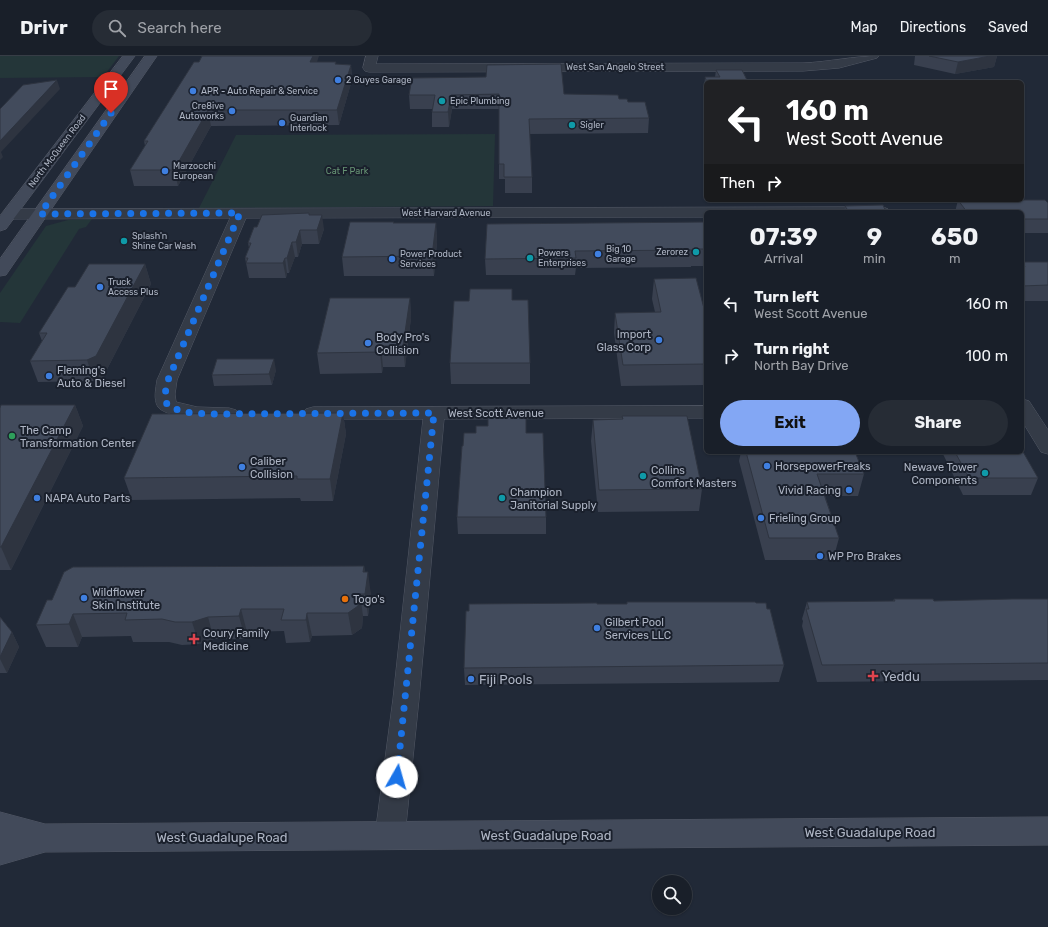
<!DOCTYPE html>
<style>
body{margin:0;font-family:Rubik,sans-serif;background:#262c35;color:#f1f3f6;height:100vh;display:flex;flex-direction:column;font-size:15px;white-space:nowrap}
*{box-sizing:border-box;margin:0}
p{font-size:13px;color:#9fa2a8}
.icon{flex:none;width:22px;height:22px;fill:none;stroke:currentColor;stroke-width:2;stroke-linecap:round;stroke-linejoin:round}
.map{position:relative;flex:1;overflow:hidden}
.sheet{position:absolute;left:704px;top:154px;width:320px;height:244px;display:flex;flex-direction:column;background:#191f29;border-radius:6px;box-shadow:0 1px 3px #0004,0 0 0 1px #373d46}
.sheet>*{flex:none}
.hud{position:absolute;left:704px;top:24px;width:320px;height:122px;border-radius:6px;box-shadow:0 1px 3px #0004,0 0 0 1px #373d46;background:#202124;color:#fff;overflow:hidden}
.fabs{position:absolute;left:652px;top:819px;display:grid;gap:8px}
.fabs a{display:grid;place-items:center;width:40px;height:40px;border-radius:50%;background:#191f29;box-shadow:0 1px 3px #0004,0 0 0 1px #373d46;font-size:20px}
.pin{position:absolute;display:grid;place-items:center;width:34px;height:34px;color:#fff;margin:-41px -17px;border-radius:50% 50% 50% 0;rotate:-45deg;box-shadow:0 0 4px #0007}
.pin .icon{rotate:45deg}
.me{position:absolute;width:44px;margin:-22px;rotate:7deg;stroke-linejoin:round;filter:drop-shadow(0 0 3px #0008)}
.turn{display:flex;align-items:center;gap:14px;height:84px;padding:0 16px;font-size:18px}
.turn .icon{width:52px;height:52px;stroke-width:2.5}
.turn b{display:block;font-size:28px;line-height:34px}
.then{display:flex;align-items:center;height:38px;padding:0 16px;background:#0003;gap:8px;font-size:15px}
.eta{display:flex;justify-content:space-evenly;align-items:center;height:68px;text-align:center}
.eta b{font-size:24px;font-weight:700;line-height:28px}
.cta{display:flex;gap:8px;margin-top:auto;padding:8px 16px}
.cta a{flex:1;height:46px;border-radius:24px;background:#83a7f4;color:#111;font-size:16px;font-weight:700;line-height:46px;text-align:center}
.cta a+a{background:#262c35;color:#f1f3f6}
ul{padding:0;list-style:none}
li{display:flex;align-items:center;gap:12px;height:52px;padding:0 16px}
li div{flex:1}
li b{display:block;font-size:15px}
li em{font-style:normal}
header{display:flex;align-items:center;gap:24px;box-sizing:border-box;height:56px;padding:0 20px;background:#191f29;border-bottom:1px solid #373d46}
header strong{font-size:19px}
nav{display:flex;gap:22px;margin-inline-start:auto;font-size:14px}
.search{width:280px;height:36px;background:#262c35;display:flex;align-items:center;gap:10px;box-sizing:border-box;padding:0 14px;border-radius:22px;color:#9fa2a8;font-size:15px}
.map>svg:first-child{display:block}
</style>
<header>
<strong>Drivr</strong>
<div class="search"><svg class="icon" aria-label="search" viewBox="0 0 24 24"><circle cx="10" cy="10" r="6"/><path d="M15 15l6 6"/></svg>Search here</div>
<nav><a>Map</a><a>Directions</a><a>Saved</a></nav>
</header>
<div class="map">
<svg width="1048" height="871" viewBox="0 0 1048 871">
<rect width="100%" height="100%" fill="#212937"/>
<!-- green -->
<g fill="#243639">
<path d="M0,0H119L103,21L0,22Z"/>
<path d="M495,78L493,150L199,152L236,79Z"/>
<path d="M92,163L86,171L79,173L20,267L0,266V237L46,170L68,164Z"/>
</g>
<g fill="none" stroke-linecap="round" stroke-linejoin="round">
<defs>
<g id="minor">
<path d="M366,0H378L376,8L803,7C829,6 853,0 879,0L877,2L839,12L803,15L369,16L365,15L363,12Z"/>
<path d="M883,151L888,153L891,156H706V161L246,162L177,324L175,338L176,346L197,351L229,352L236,354L239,358L236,362C222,366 167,363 158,351C153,343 156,332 157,324L230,162L9,163L4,161L1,158L4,155L9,153Z"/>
<path d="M1022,343L1029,345L1048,374V398L1041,396L1022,365Z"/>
<path d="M706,350V362L444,363L419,643L405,779L401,789L390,793L379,789L375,779L393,643L423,363H313L306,361L303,357L306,353L313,351Z"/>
</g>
<g id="secondary">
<path d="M123,0H135L6,173L0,175V160Z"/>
<path d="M145,0H157L6,219L0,220V203Z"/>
<path d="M0,756L45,768L1048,761V789L45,796L0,809Z"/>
</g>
</defs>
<!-- minor casing -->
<use href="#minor" stroke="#525865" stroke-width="1"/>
<!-- secondary casing -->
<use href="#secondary" stroke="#525865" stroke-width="1"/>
<!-- minor -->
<use href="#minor" fill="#343b47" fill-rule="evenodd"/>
<!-- secondary -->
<use href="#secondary" fill="#424a5a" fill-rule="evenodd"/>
</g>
<!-- wall -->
<g fill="#39404f">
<path d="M915,0H997L994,11L955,18L914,9Z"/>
<path d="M194,6H336V8L351,9L352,24L339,69L211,70L178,130H134L130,114L145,90L144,85Z"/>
<path d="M716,14L748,26H706V39L704,34L705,21H715Z"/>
<path d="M564,38L619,43L628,46L649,62L648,77L530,78L532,121V137H505V123H499V53H452L449,71H432V53H410L409,39Z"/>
<path d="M958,144L1048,147V177H1022V156H955Z"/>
<path d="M845,150L886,156H844Z"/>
<path d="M309,159L324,173L319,188H302L298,201H295L289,217H287L286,222H249L245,202L249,192L248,187L257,171Z"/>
<path d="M706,166V210H691V211L576,212L575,219H486L485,203Z"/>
<path d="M394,167H436L437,186L434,220H344L342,201Z"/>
<rect x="1022" y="206" width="26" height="39"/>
<path d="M145,208L151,228L103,321L94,325L38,326L30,305L42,285L39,277L75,231Z"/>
<path d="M654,223L706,260V329L621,330L614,277L615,257L655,256L652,243Z"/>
<path d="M410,242L411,262L405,311H383L382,317L320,318L317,297Z"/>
<path d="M512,244L530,307V328H451L450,307Z"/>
<path d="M276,314L272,329L214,330L212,319Z"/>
<path d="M75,349L83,370L11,514H0V352Z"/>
<path d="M343,357L346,378L333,445H301L300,442L132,444L124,422Z"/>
<path d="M622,360L702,433L699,455L598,456L591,385L593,364L622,363Z"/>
<path d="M526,377L546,461V478H458L457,461Z"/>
<path d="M741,396H855L864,418L858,440H825L839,482L833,504H765L739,405Z"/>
<path d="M942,396H1022L1038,422L1031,439H963Z"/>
<path d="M364,510L365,516L371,539L368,560H363L362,572L352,579L312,580L310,586L286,587L284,575L247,576L245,583H214L199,588L182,589L169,586H133L131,580L82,581L78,591H46L36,569L52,544Z"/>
<path d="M894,543L934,545L1048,543V624L817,626L802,570L803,565L802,563L807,546L893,545Z"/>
<path d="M627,546L756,547L767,553L784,609L779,626L465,629L464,612L597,548H627Z"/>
<path d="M0,561L12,576L19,591L7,617H0Z"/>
</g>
<!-- shaded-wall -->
<g fill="#2e3440">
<path d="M313,0H319L312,21L310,6Z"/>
<path d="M990,0H997L994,11L955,18L958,6Z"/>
<path d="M351,9L352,24L339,69L337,54Z"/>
<path d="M57,24L60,33L1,96L3,101L0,104V85Z"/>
<path d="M451,39L452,53L449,71L448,56Z"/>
<path d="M208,54L211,70L178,130L174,114Z"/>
<path d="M322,159L324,173L319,188L317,174Z"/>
<path d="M436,167L437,186L434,220L432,200Z"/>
<path d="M300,174L302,188L298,201L296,186Z"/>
<path d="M292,186L295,201L289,217L287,202Z"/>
<path d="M285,202L287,217L286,222L283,207Z"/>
<path d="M145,208L151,228L103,321L94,325L87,304Z"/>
<path d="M410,242L411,262L405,311L403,290Z"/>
<path d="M381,290L383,311L382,317L380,296Z"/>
<path d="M274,303L276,314L272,329L269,318Z"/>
<path d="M75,349L83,370L11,514L1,491Z"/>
<path d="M343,357L346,378L333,445L330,423Z"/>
<path d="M364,510L367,526L368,516L371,539L368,560L365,538L363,516Z"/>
<path d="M360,538L363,560L362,572L352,579L348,557Z"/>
<path d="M241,553L247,576L245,583L239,560Z"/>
<path d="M307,557L312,580L310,586L306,564Z"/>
<path d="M73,558L82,581L78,591L69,568Z"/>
<path d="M208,561L214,583L199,588L192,566Z"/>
<path d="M12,576L19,591L7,617L0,603V601Z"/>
</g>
<!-- building -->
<g fill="#424b5c" stroke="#2e3440">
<path d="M202,0H313L310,6H336L335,8L351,9L337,54H208L174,114H130L148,85H144L194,6H199Z"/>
<path d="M929,0H990L958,6Z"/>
<path d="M561,8L564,38L618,39L619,43H627L628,46H645L649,62L529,63L532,121H504V108H499V38L451,39L448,56H432L435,39H409L412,22L486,21L487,9Z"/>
<path d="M716,14H742L748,26H707L705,21H720Z"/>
<path d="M57,24L0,85V53L23,29Z"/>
<path d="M958,144H1045L1048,147V163H1022V156H967Z"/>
<path d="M883,149L886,156H838H849L845,150Z"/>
<path d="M309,157V159H322L317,174H300L296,186H292L287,202H285L283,207H246L248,202H245L251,187H248L254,171H257L262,159Z"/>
<path d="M350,166H394L393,167H436L432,200L342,201Z"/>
<path d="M706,166V193H692L693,194L575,195L576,202L485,203L487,168Z"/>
<path d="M1022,206H1048V229L1022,230V211H1025Z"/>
<path d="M89,208H145L96,300L87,304L30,305L47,277H39L68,231H75Z"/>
<path d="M696,222L706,260V308L623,309L615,257L661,256L654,223Z"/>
<path d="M470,233H512V244H528L530,307H450L454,245H469Z"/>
<path d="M330,242H410L403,290H381L380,296L317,297Z"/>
<path d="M217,303H274L269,318L212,319Z"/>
<path d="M1,349H75L1,491H0V352Z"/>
<path d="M343,357L330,423H297V420L124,422L152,358Z"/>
<path d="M526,360V377H543L546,461H457L462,390H463L464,377H476V370H488V361Z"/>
<path d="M622,360H687L702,433L599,434L593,364L623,363Z"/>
<path d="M1022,394L1038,422H969L955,396H1022Z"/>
<path d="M746,396H855L864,418H817L839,482H769Z"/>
<path d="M364,510L363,516H368L365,538H360L358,550L348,557H307L306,564H281L284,553H241L239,560L208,561L192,566H175L162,563L125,564L127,557L73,558L69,568L36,569L47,544H52L64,516L73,511Z"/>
<path d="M894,543H933L934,545L1012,543H1048V607L822,609L806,553H809L807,546L895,545Z"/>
<path d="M627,546H755L756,547H766L767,553H770L784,609L464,612L466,555H469V548L597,547V548H627Z"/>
<path d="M0,561L12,576L0,601Z"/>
</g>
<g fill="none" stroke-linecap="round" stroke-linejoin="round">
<!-- route -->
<path stroke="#1a73e8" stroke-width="7" stroke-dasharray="0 12.6" d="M111,57L40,158L240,157L168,324L165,338L167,349L183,356L206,358L434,357L397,721"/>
</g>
<!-- markers -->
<g fill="#3f7fe0" stroke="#1a202c" stroke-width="1.5">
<circle cx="338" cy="24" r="4"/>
<circle cx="193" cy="35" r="4"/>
<circle cx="232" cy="55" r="4"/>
<circle cx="282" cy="67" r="4"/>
<circle cx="165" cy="115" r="4"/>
<circle cx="598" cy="198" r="4"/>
<circle cx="392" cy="203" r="4"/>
<circle cx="100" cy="231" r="4"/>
<circle cx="659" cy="284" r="4"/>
<circle cx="368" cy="287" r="4"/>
<circle cx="49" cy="320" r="4"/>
<circle cx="767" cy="410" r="4"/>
<circle cx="242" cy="411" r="4"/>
<circle cx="849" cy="434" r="4"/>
<circle cx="37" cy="442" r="4"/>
<circle cx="761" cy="462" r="4"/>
<circle cx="820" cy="500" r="4"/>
<circle cx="84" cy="542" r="4"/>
<circle cx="597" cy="572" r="4"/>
<circle cx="471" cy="623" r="4"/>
</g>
<g fill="#0f9aa8" stroke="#1a202c" stroke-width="1.5">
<circle cx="442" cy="45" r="4"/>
<circle cx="572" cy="69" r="4"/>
<circle cx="124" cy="185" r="4"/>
<circle cx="696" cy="196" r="4"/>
<circle cx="530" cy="202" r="4"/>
<circle cx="985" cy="417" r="4"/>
<circle cx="643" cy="420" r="4"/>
<circle cx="502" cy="442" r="4"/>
</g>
<circle fill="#2e9e5b" stroke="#1a202c" stroke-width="1.5" cx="12" cy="380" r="4"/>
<circle fill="#e8710a" stroke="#1a202c" stroke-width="1.5" cx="345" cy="543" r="4"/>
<g fill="#e0444e" stroke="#1a202c" stroke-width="1.5">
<path d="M192 577h4v4h4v4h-4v4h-4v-4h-4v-4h4z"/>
<path d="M871 614h4v4h4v4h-4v4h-4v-4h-4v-4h4z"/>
</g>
<g text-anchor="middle" stroke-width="4" stroke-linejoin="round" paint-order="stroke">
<!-- far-street labels -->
<g font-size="9" fill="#aeb5c4" stroke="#1a202c">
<text x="615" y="14">West San Angelo Street</text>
<text transform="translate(57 95) rotate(-53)" y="3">North McQueen Road</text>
<text x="446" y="160">West Harvard Avenue</text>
</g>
<!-- far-poi labels -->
<g font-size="9" fill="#aeb5c4" stroke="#1a202c" text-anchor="start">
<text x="346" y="27">2 Guyes Garage</text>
<text x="201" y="38">APR - Auto Repair &amp; Service</text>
<text x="450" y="48">Epic Plumbing</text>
<text x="224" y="53" text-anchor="end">Cre8ive<tspan x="224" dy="10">Autoworks</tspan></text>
<text x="290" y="65">Guardian<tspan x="290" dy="10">Interlock</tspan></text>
<text x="580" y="72">Sigler</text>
<text x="173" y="113">Marzocchi<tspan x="173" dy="10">European</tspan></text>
<text x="132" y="183">Splash'n<tspan x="132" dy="10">Shine Car Wash</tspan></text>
<text x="606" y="196">Big 10<tspan x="606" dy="10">Garage</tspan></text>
<text x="688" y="199" text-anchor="end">Zerorez</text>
<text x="538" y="200">Powers<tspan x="538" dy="10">Enterprises</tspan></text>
<text x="400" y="201">Power Product<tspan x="400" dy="10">Services</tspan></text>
<text x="108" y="229">Truck<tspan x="108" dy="10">Access Plus</tspan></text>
</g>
<!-- far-park labels -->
<g font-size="9" fill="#679474" stroke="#1a202c">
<text x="347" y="118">Cat F Park</text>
</g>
<!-- poi labels -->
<g font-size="11" fill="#aeb5c4" stroke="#1a202c" text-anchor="start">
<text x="651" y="282" text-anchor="end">Import<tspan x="651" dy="13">Glass Corp</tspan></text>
<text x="376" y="285">Body Pro's<tspan x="376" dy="13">Collision</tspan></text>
<text x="57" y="318">Fleming's<tspan x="57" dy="13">Auto &amp; Diesel</tspan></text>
<text x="20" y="378">The Camp<tspan x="20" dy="13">Transformation Center</tspan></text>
<text x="250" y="409">Caliber<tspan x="250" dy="13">Collision</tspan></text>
<text x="775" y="414">HorsepowerFreaks</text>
<text x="977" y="415" text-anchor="end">Newave Tower<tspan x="977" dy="13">Components</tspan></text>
<text x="651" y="418">Collins<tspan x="651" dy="13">Comfort Masters</tspan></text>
<text x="841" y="438" text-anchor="end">Vivid Racing</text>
<text x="510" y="440">Champion<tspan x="510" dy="13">Janitorial Supply</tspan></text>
<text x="45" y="446">NAPA Auto Parts</text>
<text x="769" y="466">Frieling Group</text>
<text x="828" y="504">WP Pro Brakes</text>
<text x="92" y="540">Wildflower<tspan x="92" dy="13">Skin Institute</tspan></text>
<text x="353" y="547">Togo's</text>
<text x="605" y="570">Gilbert Pool<tspan x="605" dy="13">Services LLC</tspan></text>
<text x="203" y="581">Coury Family<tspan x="203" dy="13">Medicine</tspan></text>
</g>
<!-- street labels -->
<g font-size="11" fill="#aeb5c4" stroke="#1a202c">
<text x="496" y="361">West Scott Avenue</text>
</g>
<!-- near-poi labels -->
<g font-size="13" fill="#aeb5c4" stroke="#1a202c" text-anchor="start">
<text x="882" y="625">Yeddu</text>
<text x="479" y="628">Fiji Pools</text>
</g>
<!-- near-street labels -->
<g font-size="13" fill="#aeb5c4" stroke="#1a202c">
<text x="870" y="781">West Guadalupe Road</text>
<text x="546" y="784">West Guadalupe Road</text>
<text x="222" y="786">West Guadalupe Road</text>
</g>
</g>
</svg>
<div class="fabs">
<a><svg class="icon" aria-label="search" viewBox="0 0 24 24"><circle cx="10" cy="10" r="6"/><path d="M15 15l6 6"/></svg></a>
</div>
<div class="pin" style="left:111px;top:57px;background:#d93025"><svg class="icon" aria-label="arrive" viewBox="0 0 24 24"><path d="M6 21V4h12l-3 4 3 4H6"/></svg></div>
<svg class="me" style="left:397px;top:721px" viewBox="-20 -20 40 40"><circle r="19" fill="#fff"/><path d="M0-13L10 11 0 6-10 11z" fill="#1a73e8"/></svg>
<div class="hud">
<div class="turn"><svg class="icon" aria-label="left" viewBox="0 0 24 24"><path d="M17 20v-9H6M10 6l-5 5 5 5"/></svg><div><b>160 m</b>West Scott Avenue</div></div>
<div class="then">Then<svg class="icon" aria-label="right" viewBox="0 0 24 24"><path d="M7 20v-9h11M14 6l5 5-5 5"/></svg></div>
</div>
<section class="sheet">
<div class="eta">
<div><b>07:39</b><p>Arrival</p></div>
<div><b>9</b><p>min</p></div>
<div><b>650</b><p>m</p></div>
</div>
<ul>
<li><svg class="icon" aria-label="left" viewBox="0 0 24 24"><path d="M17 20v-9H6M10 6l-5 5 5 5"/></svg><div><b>Turn left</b><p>West Scott Avenue</p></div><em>160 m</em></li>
<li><svg class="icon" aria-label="right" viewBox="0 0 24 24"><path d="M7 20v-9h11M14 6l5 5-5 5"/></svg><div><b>Turn right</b><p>North Bay Drive</p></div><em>100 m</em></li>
</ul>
<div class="cta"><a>Exit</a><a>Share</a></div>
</section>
</div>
